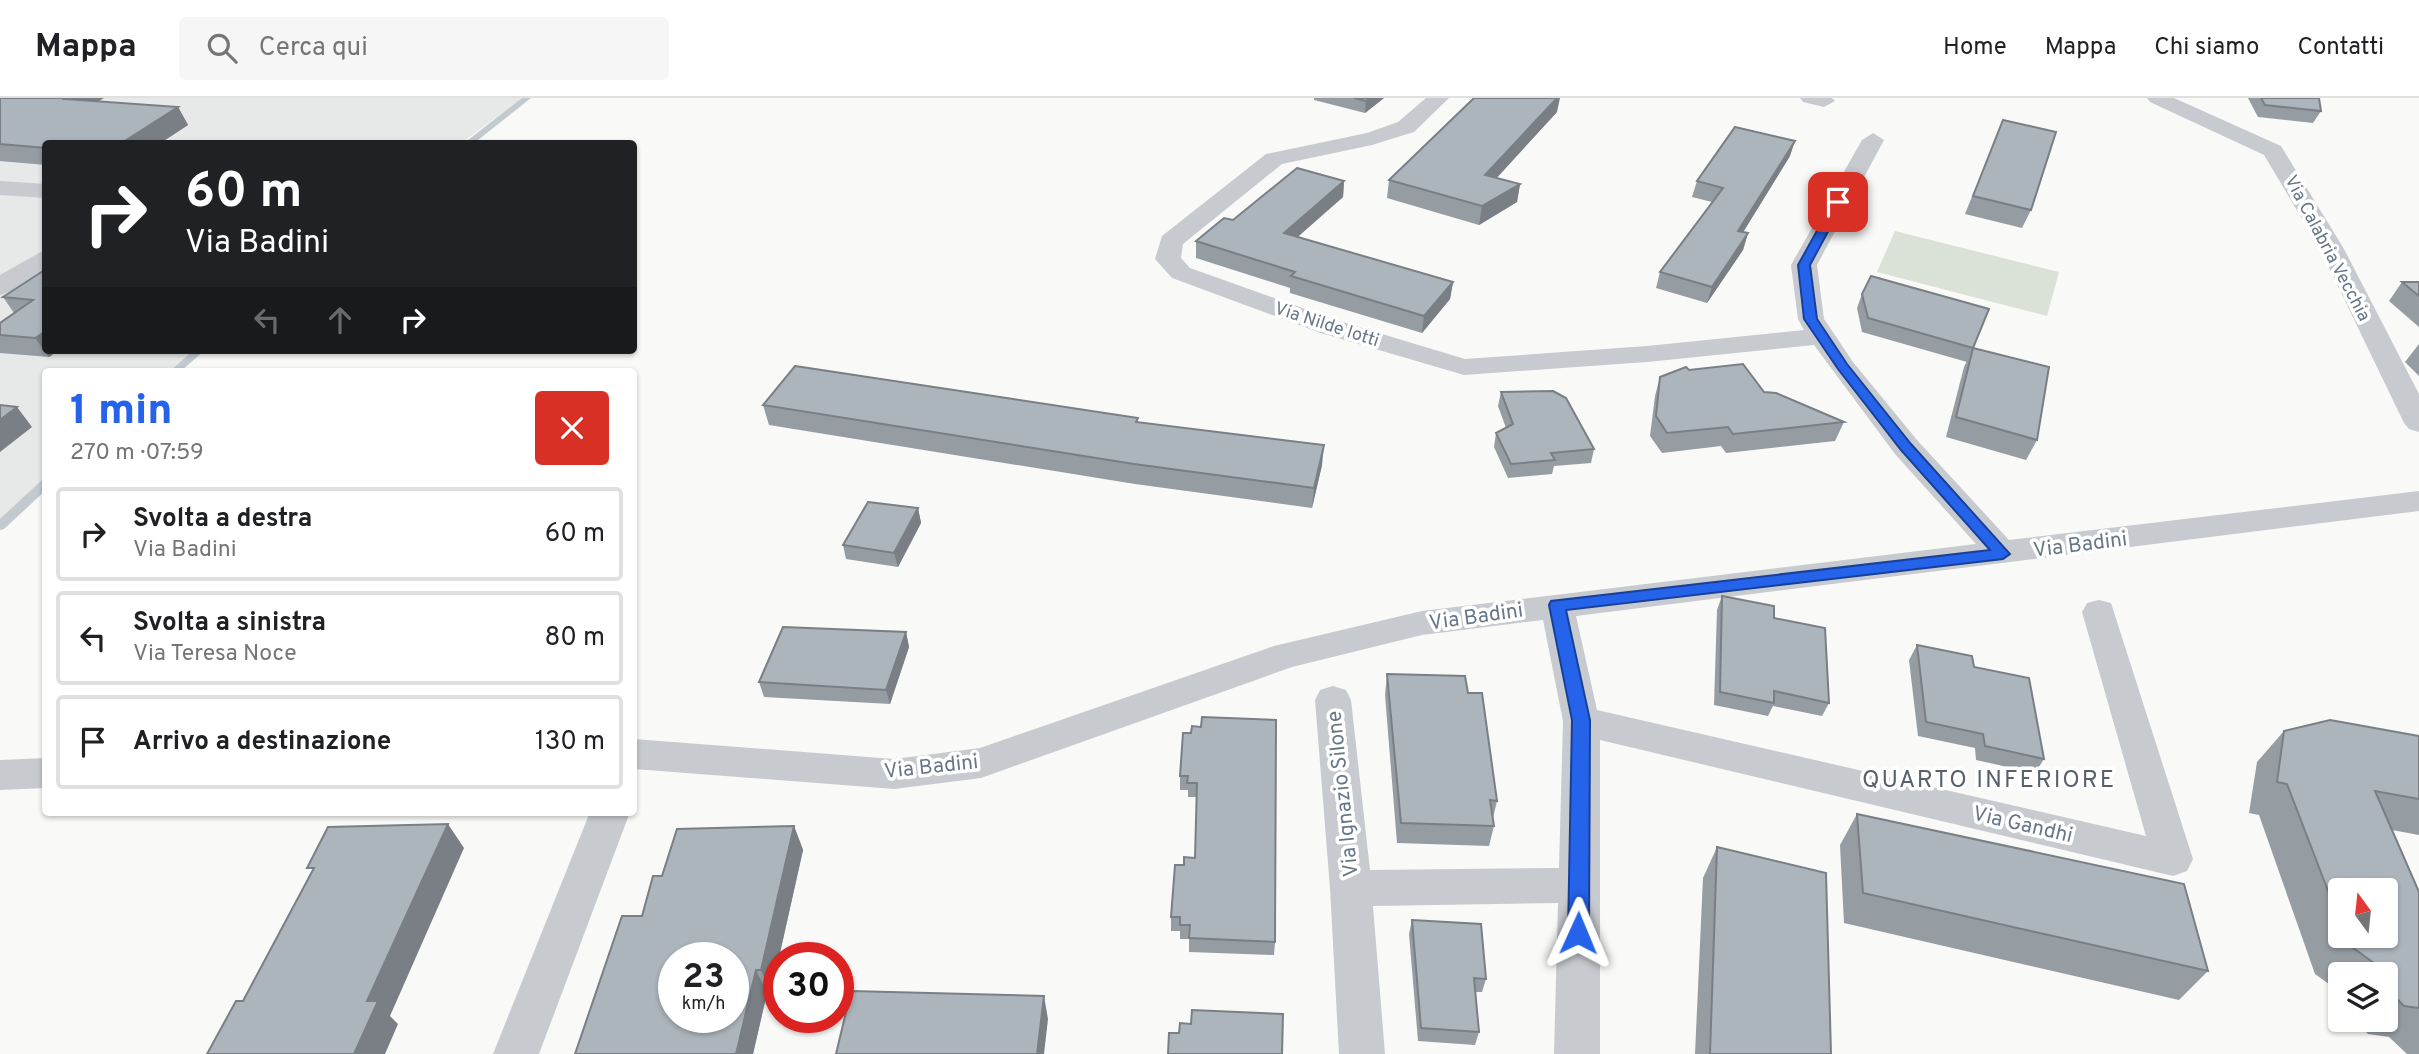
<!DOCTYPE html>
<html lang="it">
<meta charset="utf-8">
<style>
body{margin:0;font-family:Overpass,sans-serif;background:#f6f6f6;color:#202124;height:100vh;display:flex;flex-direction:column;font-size:26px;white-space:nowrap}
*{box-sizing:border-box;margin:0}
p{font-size:23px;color:#757577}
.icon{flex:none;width:38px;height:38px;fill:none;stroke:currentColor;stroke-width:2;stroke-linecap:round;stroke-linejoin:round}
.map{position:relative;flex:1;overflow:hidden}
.panel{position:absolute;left:42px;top:270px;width:595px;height:448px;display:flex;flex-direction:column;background:#fff;border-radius:7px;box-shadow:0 2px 5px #0004}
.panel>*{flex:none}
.hud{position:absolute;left:42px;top:42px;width:595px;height:214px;border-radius:7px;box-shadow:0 2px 5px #0004;background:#202124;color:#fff;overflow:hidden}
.needle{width:46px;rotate:345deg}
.fabs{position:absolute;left:2328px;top:780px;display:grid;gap:14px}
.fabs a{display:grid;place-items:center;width:70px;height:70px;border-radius:7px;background:#fff;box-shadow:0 2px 5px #0004;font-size:35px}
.speed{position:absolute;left:658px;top:844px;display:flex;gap:14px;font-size:35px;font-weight:700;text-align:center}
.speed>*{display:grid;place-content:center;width:91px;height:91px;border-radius:50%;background:#fff;box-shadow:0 2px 5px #0004;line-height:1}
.speed small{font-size:18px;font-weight:400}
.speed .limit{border:10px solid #d22;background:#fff;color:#111}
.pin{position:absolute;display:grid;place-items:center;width:60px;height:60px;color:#fff;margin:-30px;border-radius:14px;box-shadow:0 4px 10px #0006}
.me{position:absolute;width:77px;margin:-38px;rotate:1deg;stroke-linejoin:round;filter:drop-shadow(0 0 5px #0008)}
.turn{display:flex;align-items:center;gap:24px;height:147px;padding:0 28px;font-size:32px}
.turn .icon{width:91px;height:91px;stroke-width:2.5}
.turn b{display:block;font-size:49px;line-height:60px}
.lanes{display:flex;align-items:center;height:66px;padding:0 28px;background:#0003;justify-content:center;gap:35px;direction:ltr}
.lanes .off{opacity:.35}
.round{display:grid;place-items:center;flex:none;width:74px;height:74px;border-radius:7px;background:#f6f6f6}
.head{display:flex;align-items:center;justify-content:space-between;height:119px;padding:0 28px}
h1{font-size:42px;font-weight:800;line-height:52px;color:#2563eb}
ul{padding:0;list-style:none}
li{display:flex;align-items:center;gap:21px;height:94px;margin:0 14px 10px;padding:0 14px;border:4px solid #e0e0e0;border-radius:7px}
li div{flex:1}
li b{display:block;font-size:26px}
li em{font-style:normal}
header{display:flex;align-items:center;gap:42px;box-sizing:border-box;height:98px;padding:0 35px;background:#fff;border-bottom:2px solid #e0e0e0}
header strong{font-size:33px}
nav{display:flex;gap:38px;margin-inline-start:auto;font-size:24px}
.search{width:490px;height:63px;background:#f6f6f6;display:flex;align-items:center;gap:18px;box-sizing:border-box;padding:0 24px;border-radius:7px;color:#757577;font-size:26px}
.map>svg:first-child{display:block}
</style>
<header>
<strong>Mappa</strong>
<div class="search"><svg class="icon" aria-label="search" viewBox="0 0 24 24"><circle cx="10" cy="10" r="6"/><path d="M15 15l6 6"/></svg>Cerca qui</div>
<nav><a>Home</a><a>Mappa</a><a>Chi siamo</a><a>Contatti</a></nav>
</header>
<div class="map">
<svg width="2419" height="956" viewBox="0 0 2419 956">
<rect width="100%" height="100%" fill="#f9f9f7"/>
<!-- built -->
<path fill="#e7e8e8" d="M0,0H523L461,45L46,46V252H198L173,273H46L45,388L0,430Z"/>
<!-- green -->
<path fill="#dae1d7" d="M1895,133L2059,174L2047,218L1877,174Z"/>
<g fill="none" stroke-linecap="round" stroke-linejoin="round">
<!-- stream -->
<g fill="#c2cad0" fill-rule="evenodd">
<path d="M522,0H531L473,46H463Z"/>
<path d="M194,252H205L181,273H170Z"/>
<path d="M46,381V392L4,431L0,432V421L42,382Z"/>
</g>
<!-- street -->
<g fill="#c7cace" fill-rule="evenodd">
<path d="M1426,0H1449L1414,34L1372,47L1282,66L1183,146L1181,160L1190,170L1339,223L1465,261L1647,248L1804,232L1798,221L1791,167L1862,42L1873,35L1884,42L1817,167L1824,221L1853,264L1917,342L2009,442L2419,393V413L1576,518L1597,612L2146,738L2082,514L2087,505L2099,502L2111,505L2193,761L2187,773L2173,778L1600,642V956H1554L1558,805L1373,808L1385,956H1339L1330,790L1315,602L1320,592L1333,588L1346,592L1351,602L1370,772L1559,770L1563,623L1543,522L1422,537L1292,569L981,680L894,691L634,671V641L894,661L980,650L1274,548L1422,513L1976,446L1895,356L1814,247L1647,264L1464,277L1321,235L1172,180L1155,161L1162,138L1266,56L1367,35L1398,24Z"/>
<path d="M1800,0H1832L1835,3L1824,9L1803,4Z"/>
<path d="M2147,0H2174L2281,48L2344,151L2419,296V334L2409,331L2404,325L2320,151L2264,57L2150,4Z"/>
<path d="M0,83L46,86V100L0,97Z"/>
<path d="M46,151V170L9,194L0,197V177Z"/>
<path d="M46,660V690L0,692V662Z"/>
<path d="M590,714H630L539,956H493Z"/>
</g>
</g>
<!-- wall -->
<g fill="#959ca2" fill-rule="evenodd">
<path d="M0,0L99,3L178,9L188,27L159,46H46V67L0,63Z"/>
<path d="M1314,0H1384L1365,15L1314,2Z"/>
<path d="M2248,0H2319L2321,13L2313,25L2258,19Z"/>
<path d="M1557,14L1496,80L1520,86L1517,104L1479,127L1387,100L1389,82Z"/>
<path d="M2003,22L2031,112L2022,130L1965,116Z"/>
<path d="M1790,58L1743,134L1748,135L1743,152L1707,205L1656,190L1660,174L1712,104L1692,99L1697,83Z"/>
<path d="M1344,83L1343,99L1297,139L1453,184L1450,201L1422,235L1290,195V190L1196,160V143L1233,122Z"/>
<path d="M46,171V252H59L49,259L0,255V225L14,215L3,199Z"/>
<path d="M2402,184H2419V229L2389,203Z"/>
<path d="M1862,196L1973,250L1967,264L1862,234L1857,210Z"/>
<path d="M2419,246V278L2405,264Z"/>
<path d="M1973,250L2037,342L2026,362L1946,339L1964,269Z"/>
<path d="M1689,272L1764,294L1844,324L1835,343L1726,355L1721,348L1662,355L1650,338L1655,298L1660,279Z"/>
<path d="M1501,294L1594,351L1591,365L1554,368L1552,376L1508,380L1494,349L1496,335L1506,330L1498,308Z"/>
<path d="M763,307L1138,324L1322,367L1312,410L1135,386L769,327Z"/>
<path d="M918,410L921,425L898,469L846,461L843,447Z"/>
<path d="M1722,498L1774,520L1829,605L1822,618L1773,608L1768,618L1714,607L1717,512Z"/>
<path d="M906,534L909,549L890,606L764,599L759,584Z"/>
<path d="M1917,547L2044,661L2035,675L1976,662L1975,650L1918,638L1909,562Z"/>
<path d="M1387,576L1468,595L1497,703L1493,720L1494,728L1489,748L1397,745L1385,597Z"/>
<path d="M2284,633L2419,638V737L2392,732L2419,794V956H2407L2389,939L2368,936L2354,922H2385V877H2340V894L2315,876L2259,717L2249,715L2257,664ZM2340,793L2385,838H2340Z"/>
<path d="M1183,635L1275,844L1274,857L1189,854V841H1180V833H1171V819L1184,767L1195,760L1197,699H1188V692H1180V678Z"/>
<path d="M1857,716L2208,873L2179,902L1844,825L1840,747Z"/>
<path d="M794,728L803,752L771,895H767L753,956H575L642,818L662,778Z"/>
<path d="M1717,749L1831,956H1695L1703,780Z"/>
<path d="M1412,822L1486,881L1482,894H1475L1479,934L1475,947L1418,943L1409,836Z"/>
</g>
<!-- shaded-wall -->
<g fill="#797f84">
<path d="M65,0H104L74,18Z"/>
<path d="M1370,0H1384L1365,15L1366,3Z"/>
<path d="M1557,0H1560L1557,14L1483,95L1485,77Z"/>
<path d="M178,9L188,27L159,46H120Z"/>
<path d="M1795,43L1790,58L1734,149L1738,133Z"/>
<path d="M1344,83L1343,99L1283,152L1284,135Z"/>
<path d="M1520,86L1517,104L1479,127L1482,108Z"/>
<path d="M1748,135L1743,152L1707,205L1712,189Z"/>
<path d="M1453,184L1450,201L1422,235L1424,218Z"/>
<path d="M46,233V252H59L49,259L35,240Z"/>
<path d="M17,309L32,329L0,354V322Z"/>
<path d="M1324,347L1322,367L1312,410L1314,390Z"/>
<path d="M918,410L921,425L898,469L894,455Z"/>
<path d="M906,534L909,549L890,606L886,592Z"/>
<path d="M448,726L464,750L390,918L398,926L385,956H354L367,903Z"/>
<path d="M794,728L803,752L771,895L761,872Z"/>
<path d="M756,872L767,895L753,956H736Z"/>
<path d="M1044,898L1048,921L1044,956H1037Z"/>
</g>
<!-- building -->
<g fill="#adb5bc" stroke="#797f84" stroke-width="2" fill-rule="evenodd">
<path d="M0,0H65L64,1L178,9L120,46H46V50L0,46Z"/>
<path d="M1354,0H1370L1366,3Z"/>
<path d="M1474,0H1557L1485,77L1520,86L1482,108L1389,82Z"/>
<path d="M2261,0H2319L2321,13L2265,7Z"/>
<path d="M2003,22L2056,34L2031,112L1973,98Z"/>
<path d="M1735,29L1795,43L1738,133L1748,135L1712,189L1660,174L1723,90L1697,83Z"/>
<path d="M1297,70L1344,83L1284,135L1453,184L1424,218L1291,178L1295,174L1196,143L1224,120L1233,122Z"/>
<path d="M46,171V233L35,240L0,237V225L33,202L3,199Z"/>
<path d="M1871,178L1989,211L1973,250L1868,220L1862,196Z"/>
<path d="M2402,184H2419V198Z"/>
<path d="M1973,250L2049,269L2037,342L1956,319Z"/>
<path d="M1743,266L1764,294L1776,295L1844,324L1733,336L1728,329L1667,335L1656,318L1660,279L1686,269L1689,272Z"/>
<path d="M795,268L1138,320L1136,324L1324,347L1314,390L1134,366L763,307Z"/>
<path d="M1553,293L1566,300L1594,351L1551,355L1555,362L1511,366L1496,335L1513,326L1501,294Z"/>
<path d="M0,307L17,309L0,322Z"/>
<path d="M868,404L918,410L894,455L843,447Z"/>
<path d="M1722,498L1774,508V520L1825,530L1829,605L1774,593V605L1720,594Z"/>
<path d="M783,529L906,534L886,592L759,584Z"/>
<path d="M1917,547L1972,558L1974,569L2029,580L2044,661L1985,648L1983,636L1926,624Z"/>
<path d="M1387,576L1465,578L1468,595H1482L1497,703L1490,702L1494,728L1401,725Z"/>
<path d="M1202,619L1276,622L1275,844L1189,840L1190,827H1180V819H1171L1175,767H1184V759L1195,760L1197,685H1187L1188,678H1180L1183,635H1191L1192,628L1201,629Z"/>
<path d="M2330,622L2419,638V701L2375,693L2419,794V910L2404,908L2386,890V874L2348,846L2345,838H2385V793H2340V824L2287,686L2277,684L2284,633Z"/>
<path d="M1857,716L2184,786L2208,873L1863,795Z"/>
<path d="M448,726L367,903H378L354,956H207L236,903H243L314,770H307L328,729Z"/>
<path d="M794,728L761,872H756L736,956H575L622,818H642L653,778H662L677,731ZM674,859H733V919H674Z"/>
<path d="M1717,749L1826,775L1831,956H1710Z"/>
<path d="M1412,822L1481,826L1486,881L1474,880L1479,934L1421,930Z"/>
<path d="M851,893L1044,898L1037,956H836Z"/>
<path d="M1192,912L1283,916L1282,956H1168L1169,935H1179L1180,925L1191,926Z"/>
</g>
<!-- route -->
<path fill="#2563eb" stroke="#184099" stroke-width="2" d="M1834,102L1844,104L1810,167L1817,221L1847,266L1911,346L2010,456L2003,461L1566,512L1590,622L1589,835L1586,842L1578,844L1571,842L1568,835L1572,622L1549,507L1551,503L1990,452L1901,352L1838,271L1804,221L1798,167Z"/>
<g text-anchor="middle" stroke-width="7" stroke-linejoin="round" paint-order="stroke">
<!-- far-street labels -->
<g font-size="18" fill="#677788" stroke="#fff">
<text transform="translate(2328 150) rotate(62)" y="6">Via Calabria Vecchia</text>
<text transform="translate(1327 226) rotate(18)" y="6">Via Nilde Iotti</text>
</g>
<!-- street labels -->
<g font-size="21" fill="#677788" stroke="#fff">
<text transform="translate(2080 446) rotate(-7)" y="7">Via Badini</text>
<text transform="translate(1476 518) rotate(-8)" y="7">Via Badini</text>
<text transform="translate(931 668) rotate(-6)" y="7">Via Badini</text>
<text transform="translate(1342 696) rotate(-96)" y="7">Via Ignazio Silone</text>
<text transform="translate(2023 726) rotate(13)" y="7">Via Gandhi</text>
</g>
<!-- quarter labels -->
<g font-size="24" letter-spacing="2" fill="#56616d" stroke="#fff">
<text x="1989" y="689">QUARTO INFERIORE</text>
</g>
</g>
</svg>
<div class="fabs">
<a><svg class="needle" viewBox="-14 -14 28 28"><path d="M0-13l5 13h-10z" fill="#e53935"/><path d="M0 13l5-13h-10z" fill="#757577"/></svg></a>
<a><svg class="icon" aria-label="layers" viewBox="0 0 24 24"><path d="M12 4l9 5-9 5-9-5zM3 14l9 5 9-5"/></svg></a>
</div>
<div class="speed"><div>23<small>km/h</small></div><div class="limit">30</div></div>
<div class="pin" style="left:1838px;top:104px;background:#d93025"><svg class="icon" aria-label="arrive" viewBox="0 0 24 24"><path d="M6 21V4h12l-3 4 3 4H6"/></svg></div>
<svg class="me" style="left:1578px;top:835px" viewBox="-20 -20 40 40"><path d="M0-17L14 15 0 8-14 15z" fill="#2563eb" stroke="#fff" stroke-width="4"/></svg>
<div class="hud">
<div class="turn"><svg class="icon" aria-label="right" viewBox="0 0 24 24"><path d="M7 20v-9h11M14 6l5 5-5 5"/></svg><div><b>60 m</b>Via Badini</div></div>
<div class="lanes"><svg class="icon off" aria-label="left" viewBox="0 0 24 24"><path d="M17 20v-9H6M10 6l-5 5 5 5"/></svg><svg class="icon off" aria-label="ahead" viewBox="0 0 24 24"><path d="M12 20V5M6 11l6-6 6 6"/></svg><svg class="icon" aria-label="right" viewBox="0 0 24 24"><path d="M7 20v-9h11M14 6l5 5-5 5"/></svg></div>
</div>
<section class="panel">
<div class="head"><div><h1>1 min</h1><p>270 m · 07:59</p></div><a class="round" style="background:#d93025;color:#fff"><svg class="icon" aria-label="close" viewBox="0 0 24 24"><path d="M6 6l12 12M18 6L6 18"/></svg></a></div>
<ul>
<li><svg class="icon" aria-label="right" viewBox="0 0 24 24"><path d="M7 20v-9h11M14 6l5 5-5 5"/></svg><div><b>Svolta a destra</b><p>Via Badini</p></div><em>60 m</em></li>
<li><svg class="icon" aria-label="left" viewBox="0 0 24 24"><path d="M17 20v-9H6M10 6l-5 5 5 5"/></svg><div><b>Svolta a sinistra</b><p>Via Teresa Noce</p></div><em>80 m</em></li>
<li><svg class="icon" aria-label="arrive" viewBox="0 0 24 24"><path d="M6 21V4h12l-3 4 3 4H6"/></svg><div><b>Arrivo a destinazione</b></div><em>130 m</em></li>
</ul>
</section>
</div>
